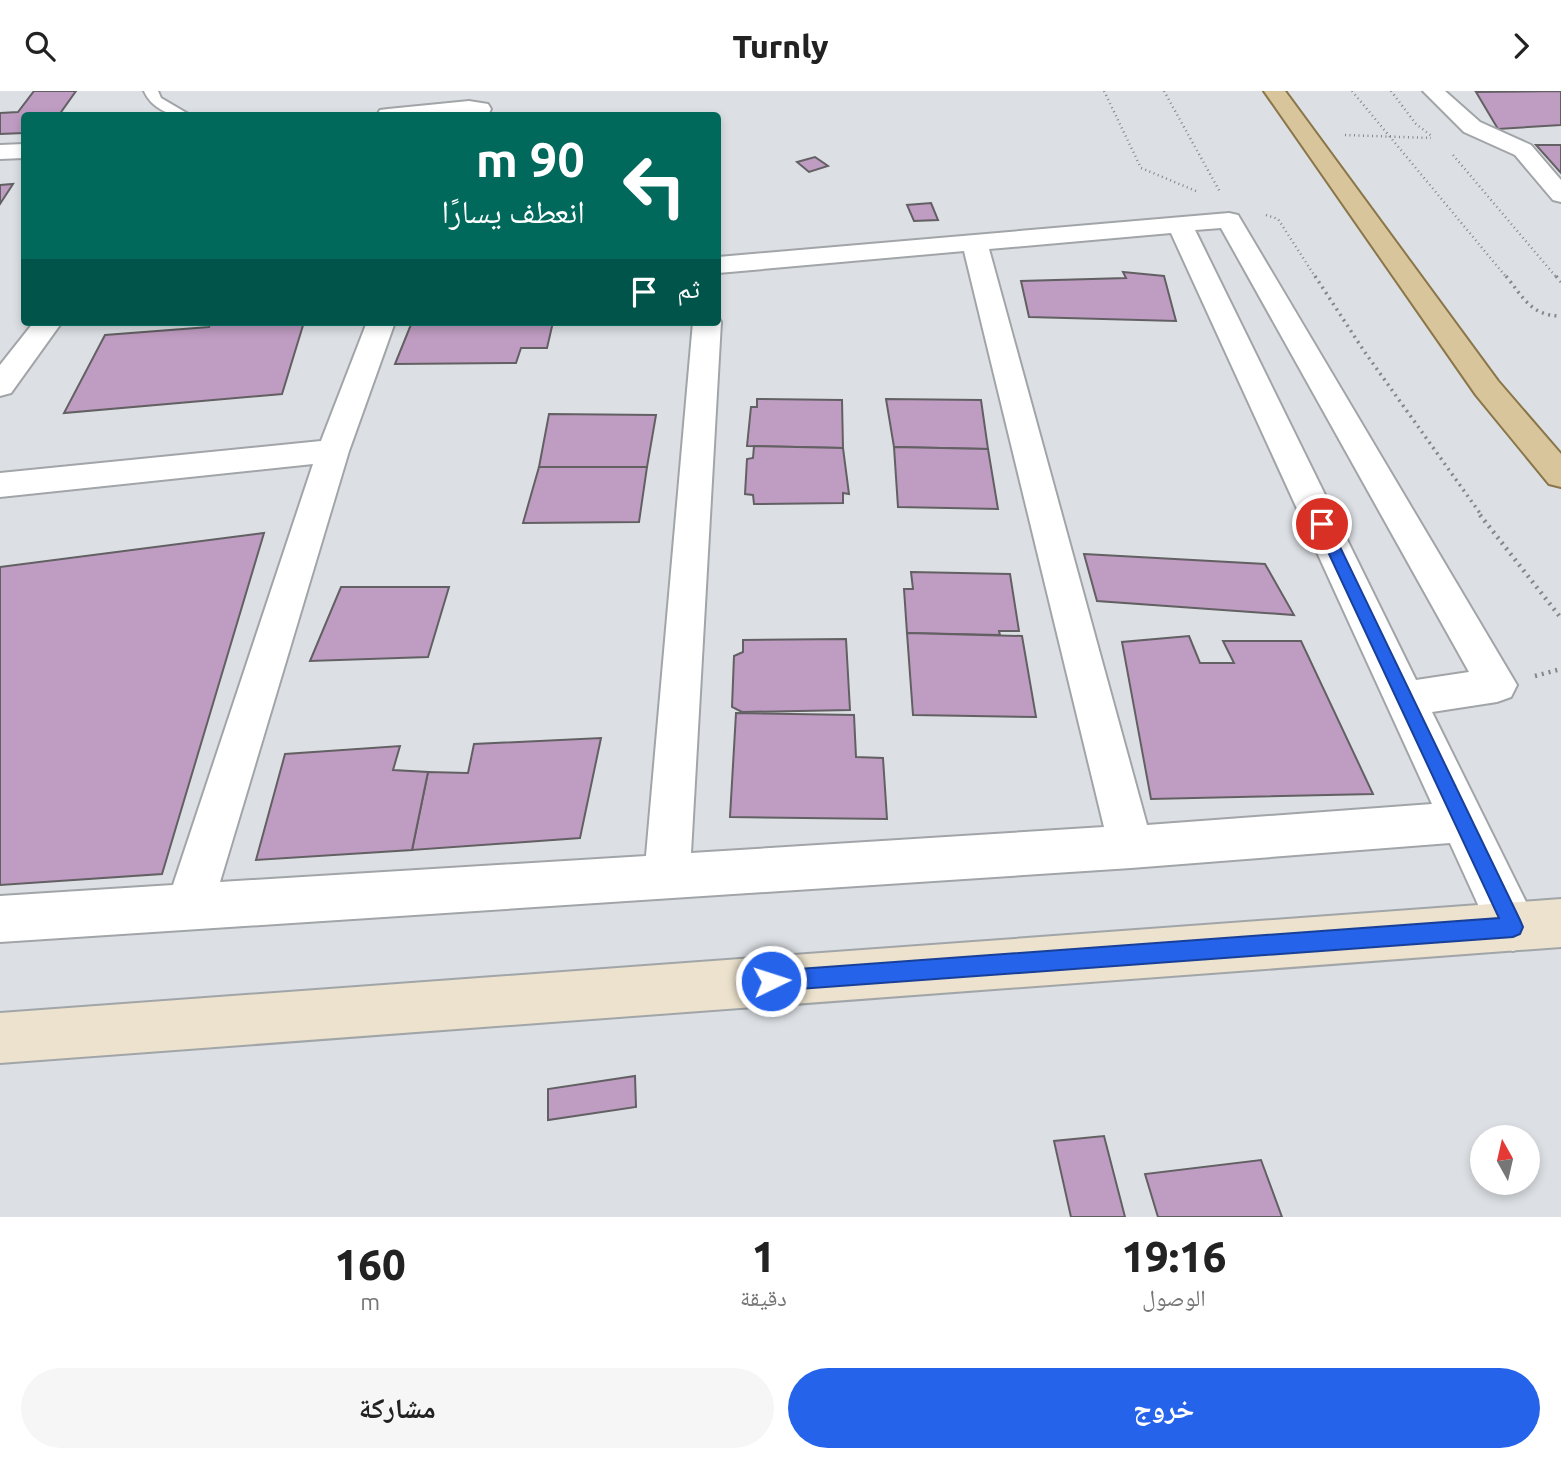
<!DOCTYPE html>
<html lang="ar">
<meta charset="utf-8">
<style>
body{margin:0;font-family:Ubuntu,"Noto Naskh Arabic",sans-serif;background:#f6f6f6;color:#222;direction:rtl;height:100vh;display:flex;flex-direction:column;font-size:26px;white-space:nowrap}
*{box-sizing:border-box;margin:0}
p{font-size:23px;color:#767676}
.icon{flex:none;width:38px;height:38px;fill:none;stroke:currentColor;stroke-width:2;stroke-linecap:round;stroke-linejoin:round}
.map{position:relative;height:1126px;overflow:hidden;direction:ltr}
.sheet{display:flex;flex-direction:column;background:#fff;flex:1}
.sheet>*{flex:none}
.banner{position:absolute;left:21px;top:21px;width:700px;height:214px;border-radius:7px;box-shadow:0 4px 10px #0003;direction:rtl;background:#00695c;color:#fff;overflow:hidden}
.needle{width:46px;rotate:352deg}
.tools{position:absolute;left:1470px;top:1034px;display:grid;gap:14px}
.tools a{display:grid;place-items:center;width:70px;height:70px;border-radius:50%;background:#fff;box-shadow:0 4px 10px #0003;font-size:35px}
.pin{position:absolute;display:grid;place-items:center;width:60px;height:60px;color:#fff;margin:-30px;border:4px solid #fff;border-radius:50%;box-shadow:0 2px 7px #0007}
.me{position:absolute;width:77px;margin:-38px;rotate:86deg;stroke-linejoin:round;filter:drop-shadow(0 0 5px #0008)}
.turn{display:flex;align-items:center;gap:24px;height:147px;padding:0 21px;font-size:32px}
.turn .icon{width:91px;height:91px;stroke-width:2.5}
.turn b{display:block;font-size:49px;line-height:60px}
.then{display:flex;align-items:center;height:66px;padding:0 21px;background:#0003;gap:14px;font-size:26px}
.eta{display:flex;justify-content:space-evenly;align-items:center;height:119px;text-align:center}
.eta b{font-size:42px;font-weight:800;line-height:49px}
.cta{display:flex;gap:14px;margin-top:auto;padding:14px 21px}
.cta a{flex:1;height:80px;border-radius:42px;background:#2563eb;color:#fff;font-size:28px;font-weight:800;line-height:80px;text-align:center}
.cta a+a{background:#f6f6f6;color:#222}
header{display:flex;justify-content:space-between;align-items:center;height:91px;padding:0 21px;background:#fff;font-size:32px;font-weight:800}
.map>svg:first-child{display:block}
</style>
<header><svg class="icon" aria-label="forward" viewBox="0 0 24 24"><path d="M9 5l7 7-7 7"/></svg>Turnly<svg class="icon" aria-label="search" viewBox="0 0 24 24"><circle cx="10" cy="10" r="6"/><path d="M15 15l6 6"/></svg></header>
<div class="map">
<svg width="1561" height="1126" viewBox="0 0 1561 1126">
<rect width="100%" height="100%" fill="#dce0e4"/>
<!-- building -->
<g fill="#bf9cc2" stroke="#636063" stroke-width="2">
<path d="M34,0H76L59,24H24V42L0,43V22L18,21Z"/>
<path d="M1561,0V34L1498,38L1476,1Z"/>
<path d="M1536,54H1561V82Z"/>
<path d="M815,66L828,75L809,81L797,71Z"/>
<path d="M13,93L0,113V94Z"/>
<path d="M931,112L938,129L914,130L907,114Z"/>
<path d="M1123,181L1164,185L1176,230L1029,226L1021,190L1126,187Z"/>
<path d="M211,231H260L259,234L304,231L282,303L64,322L105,244L209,236Z"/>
<path d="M412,231H553L547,257H521L516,272L395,273Z"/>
<path d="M757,308L842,309L843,357L747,355L751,316H757Z"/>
<path d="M886,308L981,309L988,358L894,356Z"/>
<path d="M549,323L656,324L647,376H539Z"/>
<path d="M754,355L843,357L849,403L843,402V412L754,413L753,404L745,403L747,368L753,367Z"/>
<path d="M894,356L988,358L998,418L898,416Z"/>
<path d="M539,376H647L639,431L523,432Z"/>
<path d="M264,442L162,783L0,794V476Z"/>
<path d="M1084,463L1265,473L1294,524L1097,510Z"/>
<path d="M911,481L1010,483L1019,540H999L1000,544L907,542L904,498H913Z"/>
<path d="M341,496H449L428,566L310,570Z"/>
<path d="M907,542L1022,545L1036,626L913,624Z"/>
<path d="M1189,545L1200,572H1234L1223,550H1301L1373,703L1151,708L1122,551Z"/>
<path d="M846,548L850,619L742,621L732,616L734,565L743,561V549Z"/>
<path d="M736,622L854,624L856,666L883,667L887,728L730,726Z"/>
<path d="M601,647L580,747L412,759L428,681L468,682L474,653Z"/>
<path d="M400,655L393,679L428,681L412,759L256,769L285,663Z"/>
<path d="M635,985L636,1016L548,1029V998Z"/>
<path d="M1104,1045L1125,1126H1071L1054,1050Z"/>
<path d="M1261,1069L1282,1126H1158L1145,1083Z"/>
</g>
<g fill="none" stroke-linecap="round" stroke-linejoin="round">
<defs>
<path id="service" d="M144,0H158L161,7L190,24C171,26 152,18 144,0Z"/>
<g id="minor">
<path d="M1423,0H1445L1480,31L1531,54L1561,89V111L1553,109L1515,64L1464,41Z"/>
<path d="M469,10L488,13L491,18L488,24H377L380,19L388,18Z"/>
<path d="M24,53V67L0,68V54Z"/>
<path d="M1229,122L1238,124L1241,129L1517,594L1511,606L1497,611L1432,621L1530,819L1537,836L1530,853L1513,860L1496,853L1450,752L1131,777L0,851V805L173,794L313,373L0,406V382L321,350L367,231H395L349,360L220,791L646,765L693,231H718V226L721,231L691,762L1104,736L964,160L718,182V166ZM1221,137L1469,581L1416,589L1195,139ZM1171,142L1432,713L1147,734L989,158Z"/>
<path d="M34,231H62L11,302L0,305V274Z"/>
</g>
<path id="secondary" d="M1561,808V856L0,972V922Z"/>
<path id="primary" d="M1264,0H1285L1498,290L1561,363V396L1549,393L1476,304Z"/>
</defs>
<!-- service casing -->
<use href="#service" stroke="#a1a5a8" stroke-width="4"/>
<!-- minor casing -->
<use href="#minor" stroke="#a1a5a8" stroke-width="4"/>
<!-- secondary casing -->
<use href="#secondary" stroke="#a1a5a8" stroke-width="4"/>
<!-- primary casing -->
<use href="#primary" stroke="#8a7648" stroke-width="4"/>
<!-- path-far2 -->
<g stroke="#84878a" stroke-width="2.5" stroke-dasharray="1 3.5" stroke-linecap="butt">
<path d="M1104,0L1141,77L1196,100"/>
<path d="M1164,0L1220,101"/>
<path d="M1352,0L1507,187"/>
<path d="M1391,0L1416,33L1433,46"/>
<path d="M1345,44L1431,47"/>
<path d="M1453,64L1557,187"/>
<path d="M1266,124L1278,128L1316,187"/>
</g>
<!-- path-far1 -->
<g stroke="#84878a" stroke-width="3.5" stroke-dasharray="2 4.5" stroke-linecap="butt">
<path d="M1315,185L1364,260L1482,425"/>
<path d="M1506,185C1523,206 1531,225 1561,225"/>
<path d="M1556,185L1561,191"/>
</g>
<!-- path -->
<g stroke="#84878a" stroke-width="4.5" stroke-dasharray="2 5" stroke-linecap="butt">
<path d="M1480,424L1561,527"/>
<path d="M1535,585L1561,578"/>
</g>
<!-- service -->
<use href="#service" fill="#fff" fill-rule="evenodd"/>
<!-- minor -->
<use href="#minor" fill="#fff" fill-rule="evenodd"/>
<!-- secondary -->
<use href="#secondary" fill="#ece2cd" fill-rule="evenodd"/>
<!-- primary -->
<use href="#primary" fill="#d9c59b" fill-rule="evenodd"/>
</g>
<!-- route -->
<path fill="#2563eb" stroke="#184099" stroke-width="2" d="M1322,427L1329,433L1520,829L1523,836L1520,843L1513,846L771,900L763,897L760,890L763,883L771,880L1499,827L1315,433Z"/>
</svg>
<div class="tools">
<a><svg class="needle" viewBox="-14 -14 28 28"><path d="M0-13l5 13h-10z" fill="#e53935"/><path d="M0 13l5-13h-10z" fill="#767676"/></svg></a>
</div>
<div class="pin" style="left:1322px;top:433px;background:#d93025"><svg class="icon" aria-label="arrive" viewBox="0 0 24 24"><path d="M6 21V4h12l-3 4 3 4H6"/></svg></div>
<svg class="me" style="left:771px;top:890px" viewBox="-20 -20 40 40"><circle r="17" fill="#2563eb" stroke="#fff" stroke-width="3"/><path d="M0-11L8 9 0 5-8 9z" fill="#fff"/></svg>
<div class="banner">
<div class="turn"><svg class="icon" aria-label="left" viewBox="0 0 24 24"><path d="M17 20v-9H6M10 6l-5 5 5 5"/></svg><div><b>90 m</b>انعطف يسارًا</div></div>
<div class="then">ثم<svg class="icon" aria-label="arrive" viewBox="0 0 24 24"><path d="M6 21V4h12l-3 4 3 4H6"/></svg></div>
</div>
</div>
<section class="sheet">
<div class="eta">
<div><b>19:16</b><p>الوصول</p></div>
<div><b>1</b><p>دقيقة</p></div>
<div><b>160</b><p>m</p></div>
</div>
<div class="cta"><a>خروج</a><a>مشاركة</a></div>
</section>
